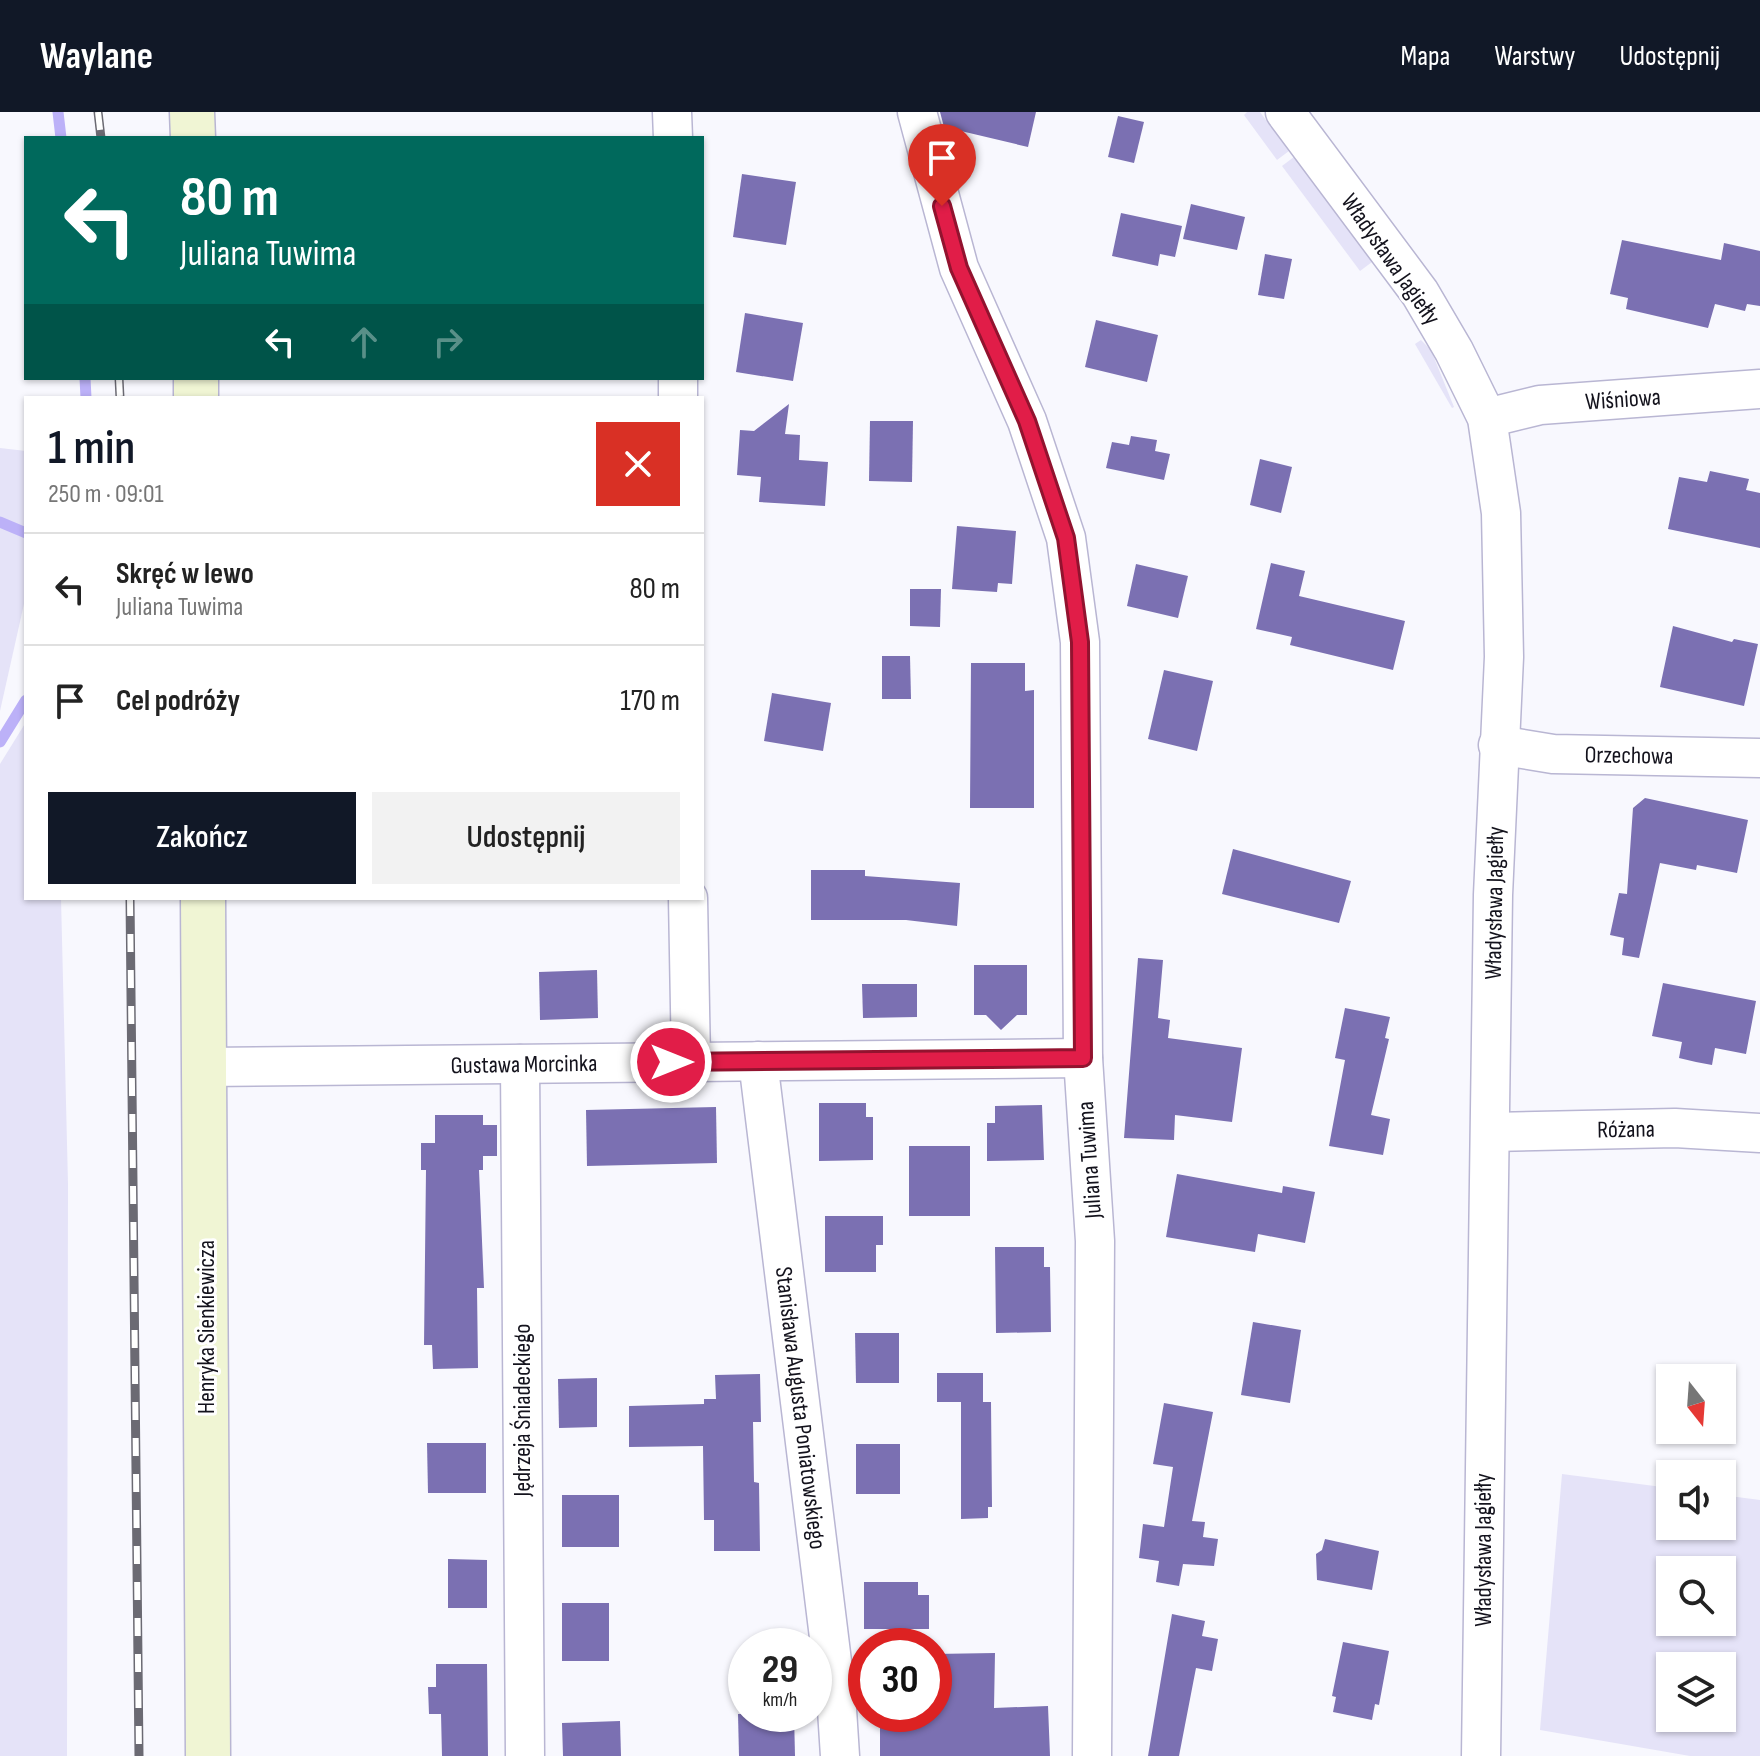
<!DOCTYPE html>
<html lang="pl">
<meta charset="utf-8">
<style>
body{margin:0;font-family:"Sofia Sans Condensed",sans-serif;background:#f2f2f2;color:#222;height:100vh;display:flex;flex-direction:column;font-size:30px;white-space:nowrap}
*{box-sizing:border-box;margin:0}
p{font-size:26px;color:#767676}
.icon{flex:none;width:44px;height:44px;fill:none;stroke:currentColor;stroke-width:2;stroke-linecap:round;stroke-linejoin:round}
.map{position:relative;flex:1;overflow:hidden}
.drawer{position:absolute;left:24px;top:284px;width:680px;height:504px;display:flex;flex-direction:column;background:#fff;border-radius:0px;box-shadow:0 2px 6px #0004}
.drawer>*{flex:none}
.guide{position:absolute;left:24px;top:24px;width:680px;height:244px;border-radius:0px;box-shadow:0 2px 6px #0004;background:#00695c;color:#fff;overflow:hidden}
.needle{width:52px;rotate:163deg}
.tools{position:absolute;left:1656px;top:1252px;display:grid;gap:16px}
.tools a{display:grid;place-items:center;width:80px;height:80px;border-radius:0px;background:#fff;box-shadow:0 2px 6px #0004;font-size:40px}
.speed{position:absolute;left:728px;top:1516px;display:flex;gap:16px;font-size:40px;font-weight:700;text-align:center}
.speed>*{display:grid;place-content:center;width:104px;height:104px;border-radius:50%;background:#fff;box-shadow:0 2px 6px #0004;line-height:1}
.speed small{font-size:20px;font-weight:400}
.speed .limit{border:12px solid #d22;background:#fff;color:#111}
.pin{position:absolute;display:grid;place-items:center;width:68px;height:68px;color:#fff;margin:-82px -34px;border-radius:50% 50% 50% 0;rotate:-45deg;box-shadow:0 0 8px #0007}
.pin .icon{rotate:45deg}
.me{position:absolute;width:88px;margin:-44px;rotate:90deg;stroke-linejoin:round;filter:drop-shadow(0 0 6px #0008)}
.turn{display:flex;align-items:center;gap:28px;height:168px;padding:0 24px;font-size:36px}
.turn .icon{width:104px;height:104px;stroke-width:2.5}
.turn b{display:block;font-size:56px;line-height:68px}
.lanes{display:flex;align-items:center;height:76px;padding:0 24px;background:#0003;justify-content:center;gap:40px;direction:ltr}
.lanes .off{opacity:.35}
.round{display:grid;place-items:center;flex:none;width:84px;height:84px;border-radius:0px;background:#f2f2f2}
.headline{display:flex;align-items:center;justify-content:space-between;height:136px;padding:0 24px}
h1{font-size:48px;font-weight:600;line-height:60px;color:#111827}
.button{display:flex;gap:16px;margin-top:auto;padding:16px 24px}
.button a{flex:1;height:92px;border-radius:0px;background:#111827;color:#fff;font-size:32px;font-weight:600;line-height:92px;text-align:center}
.button a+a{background:#f2f2f2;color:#222}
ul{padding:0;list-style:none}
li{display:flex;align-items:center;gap:24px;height:112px;padding:0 24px;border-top:2px solid #e0e0e0}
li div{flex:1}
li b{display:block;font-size:30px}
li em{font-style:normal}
header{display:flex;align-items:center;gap:48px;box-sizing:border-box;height:112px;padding:0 40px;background:#111827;color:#fff}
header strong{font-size:38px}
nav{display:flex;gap:44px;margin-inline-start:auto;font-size:28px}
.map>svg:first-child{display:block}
</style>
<header>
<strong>Waylane</strong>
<nav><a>Mapa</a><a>Warstwy</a><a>Udostępnij</a></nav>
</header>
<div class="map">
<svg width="1760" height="1644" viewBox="0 0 1760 1644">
<rect width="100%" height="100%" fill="#f8f8fe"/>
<!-- green -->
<g fill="#e5e3f8" fill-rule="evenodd">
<path d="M1247,0H1260L1289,39L1277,48L1244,3Z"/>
<path d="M1294,45L1372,150L1360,159L1282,54Z"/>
<path d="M1421,228L1431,238L1454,295L1452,296L1415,232Z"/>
<path d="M0,336L26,339V483L0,599Z"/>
<path d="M26,610V786H61L68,1072L67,1644H0V652Z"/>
<path d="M1562,1362L1670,1376V1414H1722V1383L1760,1388V1644H1690L1540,1618ZM1722,1458V1510H1670V1458ZM1670,1554H1722V1606H1670Z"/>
</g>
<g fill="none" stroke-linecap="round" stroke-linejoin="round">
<!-- stream -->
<g stroke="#bcb1f8" stroke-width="11">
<path d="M58,0L61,26"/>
<path d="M85,266L86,286"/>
<path d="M0,410L26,421"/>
<path d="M0,630L26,588"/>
</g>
</g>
<!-- building -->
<g fill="#7b70b2">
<path d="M940,0H1036L1028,35L944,15Z"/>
<path d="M1118,4L1144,10L1134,51L1108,45Z"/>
<path d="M742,62L796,70L786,133L733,125Z"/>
<path d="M1191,92L1245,105L1237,138L1183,127Z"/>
<path d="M1121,101L1182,114L1175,145L1160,142L1158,154L1112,144Z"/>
<path d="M1622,128L1721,148L1724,131L1760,139V194L1747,192L1745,199L1715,192L1708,216L1626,197L1628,186L1610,182Z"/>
<path d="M1265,142L1292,147L1284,187L1258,183Z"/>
<path d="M745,201L803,211L793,269L736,260Z"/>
<path d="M1096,208L1158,223L1147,270L1085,255Z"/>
<path d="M789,292L785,322L800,323L799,348L828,350L825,394L759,390L761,365L737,363L740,318L754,319Z"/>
<path d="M870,309H913L912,370L869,369Z"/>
<path d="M1131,324L1157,328L1155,339L1170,342L1164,368L1106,356L1112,330L1129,333Z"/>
<path d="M1260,347L1292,355L1281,401L1250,393Z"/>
<path d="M1710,359L1749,367L1746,378L1760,381V436L1668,417L1679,365L1707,370Z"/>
<path d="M957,414L1016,419L1012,472L998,471L997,480L952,477Z"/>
<path d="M1271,451L1305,459L1299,484L1405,509L1393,558L1290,533L1292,525L1256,517Z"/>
<path d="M1136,452L1188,464L1178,506L1127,494Z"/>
<path d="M910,477H941L940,515L910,514Z"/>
<path d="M1673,514L1732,530L1734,527L1758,532L1744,594L1660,575Z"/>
<path d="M882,544H910L911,587H882Z"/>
<path d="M971,551H1025V579L1034,578V696H970Z"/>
<path d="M1164,558L1213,569L1197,639L1148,627Z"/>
<path d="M772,581L831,591L823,639L764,629Z"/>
<path d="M1645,686L1748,708L1737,761L1697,753L1696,758L1660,751L1639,846L1622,843L1624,826L1610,823L1619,781L1627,782L1633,696Z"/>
<path d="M1233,737L1351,769L1339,811L1222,782Z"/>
<path d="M811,758H865V764L960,771L957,814L906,808H811Z"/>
<path d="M1138,846L1163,848L1158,906L1170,908L1168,926L1242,936L1232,1010L1175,1003L1174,1028L1124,1026Z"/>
<path d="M974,853H1027V903H1017L1001,918L986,903H974Z"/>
<path d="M597,858L598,906L540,908L539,860Z"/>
<path d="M1663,871L1756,889L1746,942L1715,936L1712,953L1696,950L1679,946L1682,930L1652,924Z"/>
<path d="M862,872H917V905L863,906Z"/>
<path d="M1345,896L1390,905L1385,926L1389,927L1371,1003L1390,1007L1383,1043L1329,1034L1345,948L1335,946Z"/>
<path d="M819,991H866V1005H873V1048L819,1049Z"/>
<path d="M1042,993L1044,1048L987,1049V1011H995V994Z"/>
<path d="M716,995L717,1051L587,1054L586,998Z"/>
<path d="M435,1003H483V1013H497V1044H483V1058H479L484,1176H477L478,1256L433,1257L432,1233H424L426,1058H421V1031H435Z"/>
<rect x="909" y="1034" width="61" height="70"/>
<path d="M1177,1062L1282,1081L1283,1074L1315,1080L1305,1131L1258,1122L1255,1140L1166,1125Z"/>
<path d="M825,1104H883V1133H876V1160H825Z"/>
<path d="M995,1135H1044V1155H1050L1051,1220L996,1221Z"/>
<path d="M1253,1210L1301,1218L1290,1291L1241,1283Z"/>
<path d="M855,1221H899V1271H856Z"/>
<path d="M937,1261H983V1290H991L992,1395H988V1406L961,1407V1290H937Z"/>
<path d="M760,1262L761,1310H753L754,1370L759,1371L760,1439H714V1408H704L703,1334L629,1335V1294L704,1292V1287H716L715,1263Z"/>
<path d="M597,1266V1315L559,1316L558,1267Z"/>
<path d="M1164,1291L1213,1300L1192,1409L1205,1410L1203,1425L1218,1427L1214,1454L1183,1452L1179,1474L1156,1470L1159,1449L1139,1446L1143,1412L1164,1415L1173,1355L1153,1352Z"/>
<path d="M427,1331H486V1381H428Z"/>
<rect x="856" y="1332" width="44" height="50"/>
<rect x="562" y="1383" width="57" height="52"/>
<path d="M1325,1427L1379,1439L1372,1478L1317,1468L1316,1442L1322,1438Z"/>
<path d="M448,1447L487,1448V1496H448Z"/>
<path d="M864,1470H918V1483H929V1517H864Z"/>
<rect x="562" y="1491" width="47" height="58"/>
<path d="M1172,1502L1205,1509L1202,1524L1218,1527L1212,1559L1196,1556L1179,1644H1148Z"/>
<path d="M1343,1530L1389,1539L1379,1593L1375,1592L1372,1608L1333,1600L1336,1585L1332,1584Z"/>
<path d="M995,1541L994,1596L1048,1594L1050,1644H880V1602H934V1542Z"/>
<path d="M436,1552H487L488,1644H442L441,1602H429L428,1575H436Z"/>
<path d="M738,1602H794L795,1644H739Z"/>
<path d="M620,1609L621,1644H563L562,1611Z"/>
</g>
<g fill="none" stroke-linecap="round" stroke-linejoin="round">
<defs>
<g id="street">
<path d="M672,0L673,26"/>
<path d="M917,0L959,156L1027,309L1066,426L1080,530L1083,946L1095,1129L1092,1644"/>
<path d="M1285,0L1420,181L1454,239L1487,306L1501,401L1504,545L1493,783L1481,1644"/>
<path d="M678,266V286"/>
<path d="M1487,306L1540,293L1760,277"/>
<path d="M1498,633L1553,642L1760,646"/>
<path d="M688,786L691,950"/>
<path d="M758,949L836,1582L840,1644"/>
<path d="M520,952L525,1644"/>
<path d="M206,955L1083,946"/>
<path d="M1492,1020L1675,1016L1760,1021"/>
</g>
<g id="secondary">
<path d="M192,0L193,26"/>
<path d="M196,266V286"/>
<path d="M203,786L208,1644"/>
</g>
</defs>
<!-- street casing -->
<use href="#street" stroke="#b9b6d3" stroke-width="41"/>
<!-- secondary casing -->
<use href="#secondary" stroke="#b9b6d3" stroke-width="47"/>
<!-- street -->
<use href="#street" stroke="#fff" stroke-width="38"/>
<!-- secondary -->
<use href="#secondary" stroke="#f0f5d4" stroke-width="44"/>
<defs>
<g id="rail">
<path d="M98,0L101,26"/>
<path d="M119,266L120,286"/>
<path d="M130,786L139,1644"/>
</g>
</defs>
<!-- rail casing -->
<use href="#rail" stroke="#6b6a73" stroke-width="9"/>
<!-- rail -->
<use href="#rail" stroke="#fff" stroke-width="6" stroke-dasharray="18" stroke-linecap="butt"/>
</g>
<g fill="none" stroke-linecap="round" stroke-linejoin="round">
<defs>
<path id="route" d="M671,950L1083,946L1080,530L1066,426L1027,309L959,156L942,94"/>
</defs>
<!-- route casing -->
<use href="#route" stroke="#92132f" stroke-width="20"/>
<!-- route -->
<use href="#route" stroke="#e11d48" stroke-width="14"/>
</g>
<g text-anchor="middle" stroke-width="6" stroke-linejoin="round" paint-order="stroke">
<!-- street labels -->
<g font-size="24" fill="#13121c" stroke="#fff">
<text transform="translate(1391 147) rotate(55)" y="8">Władysława Jagiełły</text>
<text transform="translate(1623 287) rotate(-4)" y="8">Wiśniowa</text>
<text transform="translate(1629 643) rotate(1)" y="8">Orzechowa</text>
<text transform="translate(1494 791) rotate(-89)" y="8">Władysława Jagiełły</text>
<text transform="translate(524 952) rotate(-1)" y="8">Gustawa Morcinka</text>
<text transform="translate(1626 1017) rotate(-1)" y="8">Różana</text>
<text transform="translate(1089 1048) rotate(-94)" y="8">Juliana Tuwima</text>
<text transform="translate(206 1215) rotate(-90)" y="8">Henryka Sienkiewicza</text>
<text transform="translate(801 1296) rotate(83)" y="8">Stanisława Augusta Poniatowskiego</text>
<text transform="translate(522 1298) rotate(-90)" y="8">Jędrzeja Śniadeckiego</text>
<text transform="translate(1483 1438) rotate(-90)" y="8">Władysława Jagiełły</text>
</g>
</g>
</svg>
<div class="tools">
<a><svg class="needle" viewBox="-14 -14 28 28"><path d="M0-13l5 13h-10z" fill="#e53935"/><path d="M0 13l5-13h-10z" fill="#767676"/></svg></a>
<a><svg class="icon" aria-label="sound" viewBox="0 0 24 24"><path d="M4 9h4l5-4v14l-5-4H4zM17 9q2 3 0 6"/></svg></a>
<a><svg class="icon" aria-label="search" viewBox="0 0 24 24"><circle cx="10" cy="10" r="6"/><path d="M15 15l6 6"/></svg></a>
<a><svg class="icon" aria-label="layers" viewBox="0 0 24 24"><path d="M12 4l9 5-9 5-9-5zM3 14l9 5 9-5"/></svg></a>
</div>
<div class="speed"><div>29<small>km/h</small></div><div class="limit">30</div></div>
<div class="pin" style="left:942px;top:94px;background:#d93025"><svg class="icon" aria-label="arrive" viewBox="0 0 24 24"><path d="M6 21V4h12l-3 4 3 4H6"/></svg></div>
<svg class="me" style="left:671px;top:950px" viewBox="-20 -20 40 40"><circle r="17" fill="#e11d48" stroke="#fff" stroke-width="3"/><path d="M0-11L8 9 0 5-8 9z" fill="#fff"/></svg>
<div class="guide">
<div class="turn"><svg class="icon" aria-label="left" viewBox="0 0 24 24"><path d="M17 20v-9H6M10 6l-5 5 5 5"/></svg><div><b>80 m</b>Juliana Tuwima</div></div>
<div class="lanes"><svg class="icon" aria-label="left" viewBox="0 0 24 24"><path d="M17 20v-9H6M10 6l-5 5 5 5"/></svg><svg class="icon off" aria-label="ahead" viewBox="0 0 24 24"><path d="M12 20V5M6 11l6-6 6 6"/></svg><svg class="icon off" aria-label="right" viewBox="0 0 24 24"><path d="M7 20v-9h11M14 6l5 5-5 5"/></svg></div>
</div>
<section class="drawer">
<div class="headline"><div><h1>1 min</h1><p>250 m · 09:01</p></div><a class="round" style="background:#d93025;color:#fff"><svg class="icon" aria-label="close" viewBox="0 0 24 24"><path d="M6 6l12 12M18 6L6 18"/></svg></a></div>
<ul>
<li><svg class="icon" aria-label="left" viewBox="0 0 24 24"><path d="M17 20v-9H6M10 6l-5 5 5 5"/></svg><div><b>Skręć w lewo</b><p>Juliana Tuwima</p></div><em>80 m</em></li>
<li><svg class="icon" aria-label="arrive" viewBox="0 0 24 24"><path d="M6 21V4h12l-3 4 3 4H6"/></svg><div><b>Cel podróży</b></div><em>170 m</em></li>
</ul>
<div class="button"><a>Zakończ</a><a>Udostępnij</a></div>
</section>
</div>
